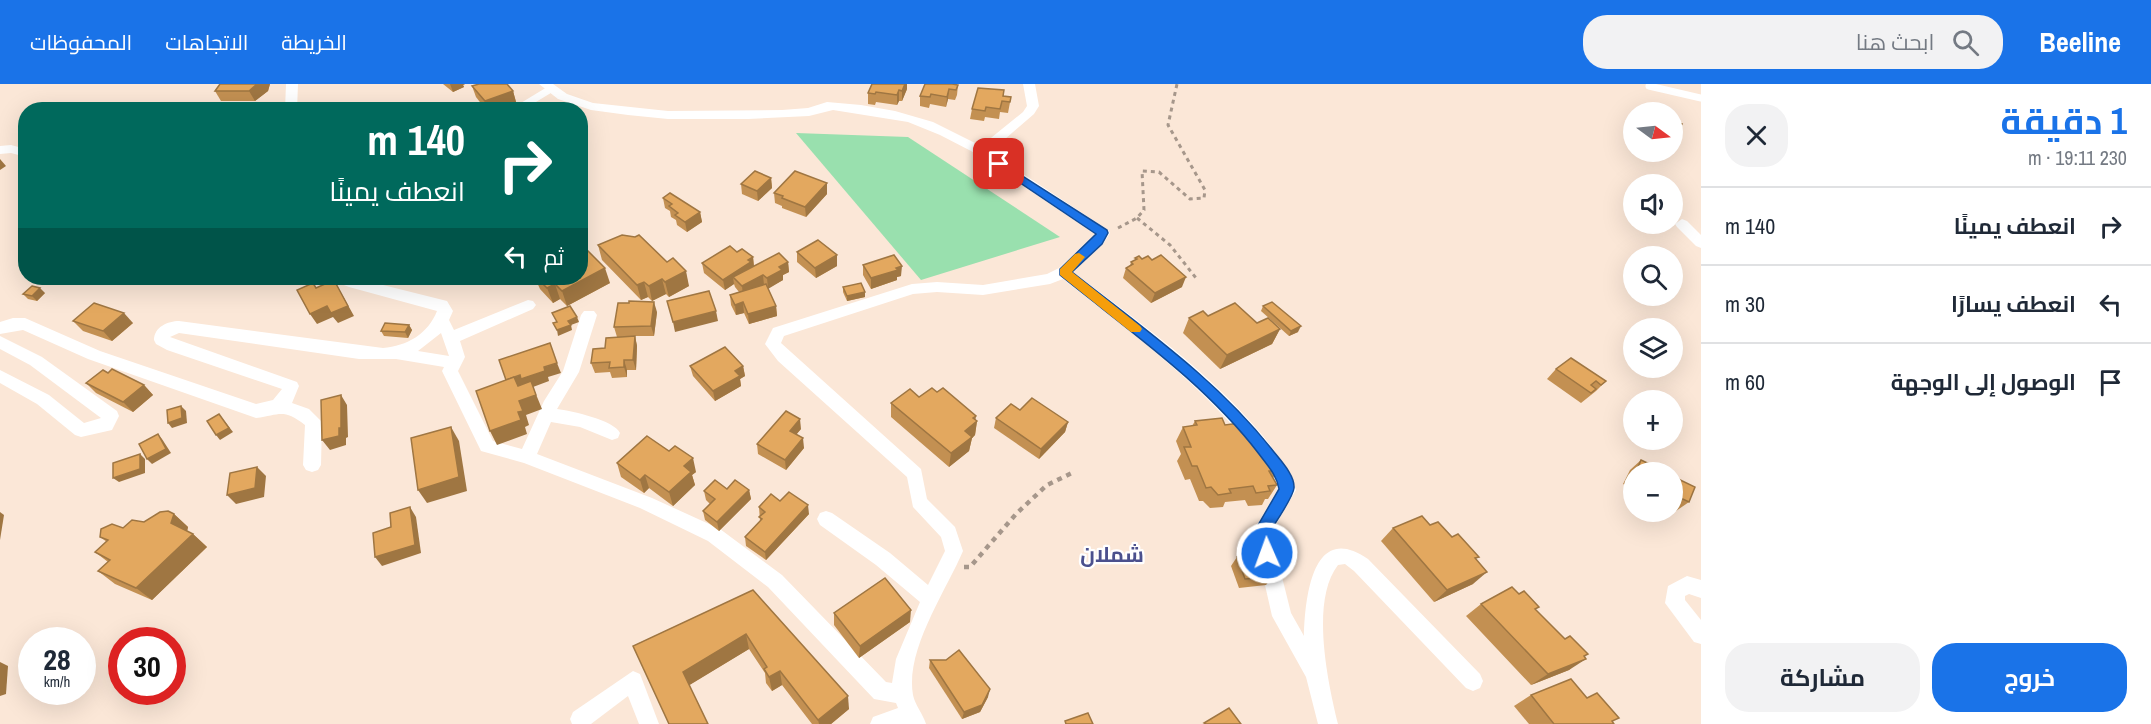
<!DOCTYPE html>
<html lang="ar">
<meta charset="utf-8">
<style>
body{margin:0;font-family:"Archivo Narrow",Cairo,sans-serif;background:#f2f2f3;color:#1f2937;direction:rtl;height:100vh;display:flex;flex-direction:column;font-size:22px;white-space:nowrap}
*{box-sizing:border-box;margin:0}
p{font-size:20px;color:#747a83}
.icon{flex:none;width:33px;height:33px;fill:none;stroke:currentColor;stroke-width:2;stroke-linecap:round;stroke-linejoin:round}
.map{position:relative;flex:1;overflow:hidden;direction:ltr}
.details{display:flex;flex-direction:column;background:#fff;width:450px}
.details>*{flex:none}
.banner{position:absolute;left:18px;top:18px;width:570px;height:183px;border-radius:24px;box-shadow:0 6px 24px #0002;direction:rtl;background:#00695c;color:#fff;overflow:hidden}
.needle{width:39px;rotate:105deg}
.controls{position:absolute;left:1623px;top:18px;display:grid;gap:12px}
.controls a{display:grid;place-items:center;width:60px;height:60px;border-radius:50%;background:#fff;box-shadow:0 6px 24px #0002;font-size:30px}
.speed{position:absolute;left:18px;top:543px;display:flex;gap:12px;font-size:30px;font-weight:700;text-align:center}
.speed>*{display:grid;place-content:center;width:78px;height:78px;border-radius:50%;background:#fff;box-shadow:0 6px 24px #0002;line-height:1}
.speed small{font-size:15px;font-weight:400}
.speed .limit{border:9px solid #d22;background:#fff;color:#111}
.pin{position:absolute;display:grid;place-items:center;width:51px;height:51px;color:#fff;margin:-26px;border-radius:12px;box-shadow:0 3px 9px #0006}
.me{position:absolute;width:66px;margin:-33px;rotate:358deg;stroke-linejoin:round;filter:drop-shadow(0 0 4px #0008)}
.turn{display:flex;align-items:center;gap:21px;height:126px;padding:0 24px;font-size:27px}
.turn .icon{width:78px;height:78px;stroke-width:2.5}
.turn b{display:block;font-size:42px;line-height:51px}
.then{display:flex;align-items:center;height:57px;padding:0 24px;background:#0003;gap:12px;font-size:22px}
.round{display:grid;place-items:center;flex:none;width:63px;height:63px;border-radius:24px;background:#f2f2f3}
.summary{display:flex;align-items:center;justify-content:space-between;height:102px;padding:0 24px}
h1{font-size:36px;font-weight:700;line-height:45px;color:#1a73e8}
.cta{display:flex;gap:12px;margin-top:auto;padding:12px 24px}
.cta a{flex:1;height:69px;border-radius:24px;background:#1a73e8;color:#fff;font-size:24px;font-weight:700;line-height:69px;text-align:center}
.cta a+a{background:#f2f2f3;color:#1f2937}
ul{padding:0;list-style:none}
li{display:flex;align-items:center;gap:18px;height:78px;padding:0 24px;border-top:2px solid #e0e1e3}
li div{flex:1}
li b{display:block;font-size:22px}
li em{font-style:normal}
header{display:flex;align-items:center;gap:36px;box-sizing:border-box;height:84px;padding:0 30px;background:#1a73e8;color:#fff}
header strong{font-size:28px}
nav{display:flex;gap:33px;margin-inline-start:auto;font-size:21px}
.search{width:420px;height:54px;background:#f2f2f3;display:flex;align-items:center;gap:15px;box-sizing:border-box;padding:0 21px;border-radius:24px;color:#747a83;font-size:22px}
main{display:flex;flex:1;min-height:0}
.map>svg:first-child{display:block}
</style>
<header>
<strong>Beeline</strong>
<div class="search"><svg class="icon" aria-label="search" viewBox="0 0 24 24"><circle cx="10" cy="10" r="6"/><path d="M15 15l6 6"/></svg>ابحث هنا</div>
<nav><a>الخريطة</a><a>الاتجاهات</a><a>المحفوظات</a></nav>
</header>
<main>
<section class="details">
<div class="summary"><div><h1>1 دقيقة</h1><p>230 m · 19:11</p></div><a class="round"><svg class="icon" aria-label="close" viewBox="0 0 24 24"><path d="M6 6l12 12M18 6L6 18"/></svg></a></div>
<ul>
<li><svg class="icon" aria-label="right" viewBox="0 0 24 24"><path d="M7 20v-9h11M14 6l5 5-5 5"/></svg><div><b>انعطف يمينًا</b></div><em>140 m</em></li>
<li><svg class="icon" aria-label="left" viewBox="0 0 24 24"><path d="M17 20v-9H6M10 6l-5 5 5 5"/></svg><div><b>انعطف يسارًا</b></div><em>30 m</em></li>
<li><svg class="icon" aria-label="arrive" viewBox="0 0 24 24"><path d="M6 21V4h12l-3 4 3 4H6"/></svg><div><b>الوصول إلى الوجهة</b></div><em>60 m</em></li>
</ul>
<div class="cta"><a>خروج</a><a>مشاركة</a></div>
</section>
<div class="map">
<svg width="1701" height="640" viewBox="0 0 1701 640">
<rect width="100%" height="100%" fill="#fbe7d7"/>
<!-- green -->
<path fill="#99e0ae" d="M796,49L908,53L1060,153L921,196Z"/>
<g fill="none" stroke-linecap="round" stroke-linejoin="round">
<!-- path-far1 -->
<g stroke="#a6978b" stroke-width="3" stroke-dasharray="4 4" stroke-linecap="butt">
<path d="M342,26L370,22L402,26"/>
<path d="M416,26L443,21L456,26"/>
<path d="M1137,134L1170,161L1196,194"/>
<path d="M1118,144L1137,134L1144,126L1142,87L1159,88L1190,115L1204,114L1205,106L1168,41L1177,0"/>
</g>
<!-- path -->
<path stroke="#a6978b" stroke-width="4.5" stroke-dasharray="5 5" stroke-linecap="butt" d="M964,483H970L1016,430L1047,401L1072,389"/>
<!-- lane -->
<g stroke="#fff" stroke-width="7">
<path d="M1649,2L1701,14"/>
<path d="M516,26L549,6"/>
</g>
<!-- street -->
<g fill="#fff" fill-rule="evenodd">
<path d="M286,0H298L297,26H285Z"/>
<path d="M539,0H553L567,10L593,19L668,27L782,26L808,24L827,18L861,21L895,27L933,38L981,62L1023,28L1027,22L1023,0H1035L1039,22L1034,30L990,68L1108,146L1110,149L1103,160L1073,188C1140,239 1209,287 1263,352C1276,369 1290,385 1296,406L1271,449L1291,529L1304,552C1305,515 1312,436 1368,475L1480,590L1483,597L1480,604L1473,607L1466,604L1354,487L1345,480L1338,481C1310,517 1328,599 1338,640H1318L1306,593L1272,532L1253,448L1278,405C1274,388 1262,376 1251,363C1198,297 1129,247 1063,195L1050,200L983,211L937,208L913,210L784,252L781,259L921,385L927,415L955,443L963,467C946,507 905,566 913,611C915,621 923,630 926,640H870L873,633L898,624L896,619L874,615L768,503L708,457L640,424L524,379L481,367L442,287L444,283L396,275H359L179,249L170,253L297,298L299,302L292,319L309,325L322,338L321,381L318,386L312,388L306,386L303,381L305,341C283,324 280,331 256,334L88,275L23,246L0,250V238L13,234H25L100,267L256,320L273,316L282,305L167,266L156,260L154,256C154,243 168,237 179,237L383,264C407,262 428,250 437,227L349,203L336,198L334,194H355L447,217L453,227L449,236L454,246L528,216L533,217L536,221L533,225L460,257L465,273L458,287L493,357L522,365L544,317L563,287L581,231L584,227H594L597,231L579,288L557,325C572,327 614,336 620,349L618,354L612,356L580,343L551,338L537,370L652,414L720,445L782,491L886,598L892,599L896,575L920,518L876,481L820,441L817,435L820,429L826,427L832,429L890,469L928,501L945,467L941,453L913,423L907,393L778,277L765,260L773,244L912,200L937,198L983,201L1047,190L1059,184L1095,150L971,67L940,51L908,38L833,26L809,32L748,35H668L628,31L591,26L558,15ZM441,249L449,272L418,267Z"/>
<path d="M11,61L26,65V73L11,69L0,70V62Z"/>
<path d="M1682,135L1687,137L1701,151V164L1696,162L1677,143L1675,140Z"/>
<path d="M0,252L42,273L117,327L119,332L112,346L81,353L75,351L37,320L0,299V286L49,311L84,339L101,334L30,281L0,265Z"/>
<path d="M1687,492L1701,496V514L1689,510L1685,512V516L1701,536V560L1694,558L1665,519L1668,502Z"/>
<path d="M633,587L640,590L659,640H639L628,612L591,640H572L570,635L573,628Z"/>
</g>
</g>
<!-- wall -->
<g fill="#c39052">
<path d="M220,0H270L268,7L255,17H221L215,7Z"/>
<path d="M443,0H465L463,1L464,3L453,8Z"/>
<path d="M872,0H907V5L902,17H899L897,21L876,18L875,21L868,20V9Z"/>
<path d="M958,1L957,11L955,16L948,15L946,23L930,20L929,24L920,22V12Z"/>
<path d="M472,2L513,7L516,18L495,26H486L476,13Z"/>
<path d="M1004,6V12L1011,13L1008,29L1000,28L999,35L985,33L984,37L970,35L972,25Z"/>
<path d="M771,94L772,104L758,117L742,110L741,100Z"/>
<path d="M827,99V110L806,133L782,124V122L775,119L774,109Z"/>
<path d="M663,114L700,128L702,138L687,148L677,141L676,136L671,133L670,127L665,124Z"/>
<path d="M598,161L689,202L669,213L666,210L652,217L648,213L641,216L602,176Z"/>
<path d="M737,168L753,173L754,182L788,178L789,188L783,191V196L768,204L776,222L777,232L749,240L744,229L736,231L731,221L730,211L739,208L735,203L734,200L725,206L704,189L702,179Z"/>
<path d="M797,168L837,182L816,194L797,178Z"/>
<path d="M1135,174L1182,203L1151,219L1123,194L1126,184L1130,182L1131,178L1135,177Z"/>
<path d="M863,181L901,192L897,193V196L871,205L863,191Z"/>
<path d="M535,194H580L610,199L567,222L560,215L553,219L540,205Z"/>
<path d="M843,203L865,208V213L847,217L843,208Z"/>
<path d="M45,209L37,217L28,215L23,210Z"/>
<path d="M1263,222L1298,248L1289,252L1261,227Z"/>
<path d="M657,228L654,252H635L637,262L636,286H627V293L612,294L610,288L595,289L591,279L617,253L614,243Z"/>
<path d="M1208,232L1257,239L1280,245L1272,260L1220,285L1183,249L1189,234Z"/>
<path d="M73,237L133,239L112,257L83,247Z"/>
<path d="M409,241L412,246L408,254L384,252L381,247Z"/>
<path d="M690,282H743L745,292L740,295L741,302L715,317L693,292Z"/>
<path d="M1556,285L1606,297L1596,307L1581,319L1547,295Z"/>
<path d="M108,289L144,301L153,311L133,328L96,309L86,299Z"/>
<path d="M919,313L977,337L975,351L972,354L969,367L949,383L891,333V319Z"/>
<path d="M996,334L1068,338L1065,348L1039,375L994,344Z"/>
<path d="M1195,337L1225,341L1256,356L1278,386L1273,394L1277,401L1268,415H1265L1262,421L1248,422L1245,416L1225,418L1223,423L1210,424L1203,417H1199L1190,395L1185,396L1177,377L1181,370L1176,357L1183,343L1192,342Z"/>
<path d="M801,345L796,350L804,364L786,386L758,370L757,360Z"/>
<path d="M1641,376L1666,388H1634V405L1623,400L1630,386Z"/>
<path d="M617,379L696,388L692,391L695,401L673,422L649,404L644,409L621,393Z"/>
<path d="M1672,392L1689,418L1676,427L1672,425Z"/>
<path d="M749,406L751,415L719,447L705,436L703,427L710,420L706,416L704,407Z"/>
<path d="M780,417L809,430L766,476L746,462L745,453L760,437L759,423Z"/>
<path d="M174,430L188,443L187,447L193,450L207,463L152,516L115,500L98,487L108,478L95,468L107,458L100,453L123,444Z"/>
<path d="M1430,441L1452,453L1476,475L1473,500L1434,518L1381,457L1393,444Z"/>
<path d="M1237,473L1273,493L1266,501L1239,504L1231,482Z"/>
<path d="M753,506L849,625L831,640H812L782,601L772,607L766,599L765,589L749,565L689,601L633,562Z"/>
<path d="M1481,520L1535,526L1565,555L1584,572L1569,586L1531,601L1466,532Z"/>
<path d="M834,529L910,538L859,574L834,541Z"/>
<path d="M930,576L988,613L980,628L962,635L929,584Z"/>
<path d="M1531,611L1587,614L1614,640H1529L1514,622Z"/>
</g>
<!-- shaded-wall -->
<g fill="#9f7642">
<path d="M257,0H270L268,7L255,17L249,7Z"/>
<path d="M450,0H465L463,1L464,3L453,8Z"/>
<path d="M905,0H907V5L902,17V7Z"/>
<path d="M949,5L948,15L946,23L947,13Z"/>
<path d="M899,6V17L897,21V11Z"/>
<path d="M513,7L516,18L495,26H487L485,17Z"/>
<path d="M0,75L6,82L0,86Z"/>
<path d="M771,94L772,104L758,117L757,107Z"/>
<path d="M827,99V110L806,133L805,123Z"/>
<path d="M700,128L702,138L687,148L685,138Z"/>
<path d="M837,171V182L816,194L815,184Z"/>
<path d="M753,173L754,184L733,193L734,200L725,206L723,196Z"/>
<path d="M788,178L789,188L783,191V196L768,205L767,194L779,183Z"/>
<path d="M902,182L901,192L897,193V196L871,205V194Z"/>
<path d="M605,184L610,199L567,222L562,207Z"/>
<path d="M686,187L689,202L669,213L665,198Z"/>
<path d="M763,191L764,201L743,212L742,202Z"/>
<path d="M1186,193L1182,203L1151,219L1155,209Z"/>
<path d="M662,195L666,210L652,217L649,202Z"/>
<path d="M334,196L354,232L338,239L333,233L317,240L310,230Z"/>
<path d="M644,198L648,213L641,216L637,201Z"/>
<path d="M555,200L560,215L553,219L547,204Z"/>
<path d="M40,204L45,209L37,217L32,212Z"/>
<path d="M865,208V213L847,217V212Z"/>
<path d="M654,218L657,228L654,252L651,242Z"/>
<path d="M743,218L744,229L736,231L735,221Z"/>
<path d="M776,222L777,232L749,240L748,230Z"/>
<path d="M716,227L718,237L675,248L673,238Z"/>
<path d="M124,229L133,239L112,257L103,247Z"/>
<path d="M577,233L579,238L571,241L572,246L558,252L557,246L568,237Z"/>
<path d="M409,241L412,246L408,254L405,248Z"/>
<path d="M1301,242L1298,248L1289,252L1291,247Z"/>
<path d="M1280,245L1272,260L1220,285L1227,271Z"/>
<path d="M635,252L637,262L636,286L633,276Z"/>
<path d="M624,276L627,286V293L624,283Z"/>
<path d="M557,279L561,289L548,293L549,297L533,303L542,325L526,331L529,341L525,343L527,350L497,361L490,347L506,296Z"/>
<path d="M743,282L745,292L740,295L741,302L715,317L713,307L735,287Z"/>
<path d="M144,301L153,311L133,328L123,318Z"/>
<path d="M341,311L347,321L348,353L346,354V361L330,366L322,356L339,344Z"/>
<path d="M181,322L186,327L187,339L172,344L168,339Z"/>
<path d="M219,330L233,348L220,356L216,351Z"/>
<path d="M976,332L975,339L977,337L975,351L972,354L969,367L949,383L951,369L973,334Z"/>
<path d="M800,335L801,345L791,357L790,347Z"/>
<path d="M1068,338L1065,348L1039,375L1041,365Z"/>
<path d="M451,343L459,357L467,407L427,419L418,406Z"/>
<path d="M158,350L162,355L171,369L152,380L147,375Z"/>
<path d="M803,354L804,364L786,386L785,376Z"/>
<path d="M140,370L145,375V389L119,398L113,394Z"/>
<path d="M693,374L696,388L692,391L695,401L673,422L669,408L684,382Z"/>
<path d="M257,383L266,392L264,413L236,420L227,411Z"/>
<path d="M645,391L649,404L644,409L640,396Z"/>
<path d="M749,406L751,415L719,447L717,438Z"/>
<path d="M808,421L809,430L766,476L765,468Z"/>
<path d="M410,423L416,433L421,469L382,482L375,473Z"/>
<path d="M0,428L4,431L0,456Z"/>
<path d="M174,430L188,443L186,452L171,439Z"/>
<path d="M193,450L207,463L152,516L136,504Z"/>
<path d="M1487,488L1473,500L1434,518L1447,506Z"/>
<path d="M911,526L910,538L859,574L860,562Z"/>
<path d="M746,550L749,565L688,602L683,588Z"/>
<path d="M1586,575L1569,586L1531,601L1548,590Z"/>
<path d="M0,578L8,582L6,610L0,612Z"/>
<path d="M780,587L782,601L772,607L769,593Z"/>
<path d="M990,605L988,613L980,628L962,635L964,628Z"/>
<path d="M848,612L849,625L831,640H819L818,636Z"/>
</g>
<!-- building -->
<g fill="#e3a85f" stroke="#9f7642" stroke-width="1.5">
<path d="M220,0H257L249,7H215Z"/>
<path d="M479,0H507L513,7L485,17L472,2Z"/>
<path d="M872,0H905L902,7L899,6L897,11L876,8L875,10L868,9Z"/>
<path d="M925,0H952L958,1L956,6L949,5L947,13L931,10L930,13L920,12Z"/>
<path d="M978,4L1004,6L1003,12L1011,13L1010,18L1002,17L1000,25L986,23L985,27L972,25Z"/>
<path d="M512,19L518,26H497Z"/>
<path d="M1672,37L1682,40L1676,50L1672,49Z"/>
<path d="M755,87L771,94L757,107L741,100Z"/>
<path d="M795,87L827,99L805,123L782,114L783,112L774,109Z"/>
<path d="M670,109L700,128L685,138L675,131L678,129L669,122L672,120L663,114Z"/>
<path d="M622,151L635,153L639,151L667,178L673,174L686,187L665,198L662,195L649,202L644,198L637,201L598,161Z"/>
<path d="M818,156L837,171L815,184L797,168Z"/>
<path d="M730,162L737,168L742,165L753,173L748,176L751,178L723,196L702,179Z"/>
<path d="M584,163L605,184L562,207L555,200L547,204L537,194H580V165Z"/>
<path d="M779,169L788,178L779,183L782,186L767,194L763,191L742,202L733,193Z"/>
<path d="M894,171L902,182L896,184L898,186L871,194L863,181Z"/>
<path d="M1161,171L1186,193L1155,209L1126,184L1133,180L1131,178L1137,175L1135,174L1139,172L1142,175L1148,172L1152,176Z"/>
<path d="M334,196L348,222L331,229L327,222L310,230L297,206L313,199L316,204Z"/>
<path d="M861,199L865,208L847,212L843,203Z"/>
<path d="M766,200L776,222L748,230L743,218L735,221L730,211Z"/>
<path d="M32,202L40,204L32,212L23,210Z"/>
<path d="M709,207L716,227L673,238L667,217Z"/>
<path d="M629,217L654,218L651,242L614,243L618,219H629Z"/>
<path d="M1272,218L1301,242L1291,247L1263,222Z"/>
<path d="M94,219L124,229L103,247L73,237Z"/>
<path d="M1235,219L1257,239L1268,234L1280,245L1227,271L1189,234L1203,227L1208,232Z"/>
<path d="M570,222L577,233L568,237L571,241L557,246L553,239L557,238L552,229Z"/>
<path d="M385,239L409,241L405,248L381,247Z"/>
<path d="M635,252L633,276H624V283L609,284L610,278L591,279L593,265L605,264L606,254Z"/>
<path d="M550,259L557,279L544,283L545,287L521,295L520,291L506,296L499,276Z"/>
<path d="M725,263L743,282L735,287L740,292L713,307L690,282Z"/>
<path d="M1571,274L1606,297L1601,301L1596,297L1591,301L1596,305L1591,309L1556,285Z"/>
<path d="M112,285L144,301L123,318L86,299L103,286L108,289Z"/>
<path d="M514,293L518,302L531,297L536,311L519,317L523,327L518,328L521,336L490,347L476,307Z"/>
<path d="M932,304L937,308L943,304L976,332L973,334L977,337L965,347L972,353L951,369L891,319L910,305L919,313Z"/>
<path d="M341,311V344H339V352L322,356L321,316Z"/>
<path d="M1032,314L1068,338L1041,365L996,334L1011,320L1020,326Z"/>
<path d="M181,322L182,334L168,339L167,326Z"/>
<path d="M786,327L800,335L790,347L803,354L785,376L757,360Z"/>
<path d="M219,330L229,344L216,351L207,337Z"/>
<path d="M1222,334L1225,341L1247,338L1256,356L1263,355L1278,386L1269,387L1277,401L1268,402L1270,407L1256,409L1253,402L1229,405L1231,409L1218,411L1211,403L1206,404L1197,382H1192L1184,363H1191L1183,343L1197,341L1195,337Z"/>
<path d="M451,343L459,393L418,406L411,354Z"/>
<path d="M158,350L166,365L147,375L139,360Z"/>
<path d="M647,352L669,367L675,362L693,374L684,382L691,388L669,408L645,391L640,396L617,379Z"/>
<path d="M140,370V385L113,394V379Z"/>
<path d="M1641,376L1666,388H1636Z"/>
<path d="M257,383L255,404L227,411L230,389Z"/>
<path d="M1672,392L1695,403L1689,418L1672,410Z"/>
<path d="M715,396L727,405L735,396L749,406L717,438L703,427L715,415L704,407Z"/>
<path d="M789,408L808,421L765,468L745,453L762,435L759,433L765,428L759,423L771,410L780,417Z"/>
<path d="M410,423L415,461L375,473L373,449L391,443L390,429Z"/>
<path d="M168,427L174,430L171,439L193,450L136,504L98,487L110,476L95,468L108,456L100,453L101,445L112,440L123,444L132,436L144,438L160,428Z"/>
<path d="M1422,432L1430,441L1438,438L1452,453L1458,450L1479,473L1475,474L1487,488L1447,506L1393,444Z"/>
<path d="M1263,470L1273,493L1245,495L1237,473Z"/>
<path d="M885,494L911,526L860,562L834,529Z"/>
<path d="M1512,503L1519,510L1524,507L1539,523L1535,525L1565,555L1570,552L1588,570L1584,572L1586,575L1548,590L1481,520Z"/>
<path d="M753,506L848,612L818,636L780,587L769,593L764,585L767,583L746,550L683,588L708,640H669L633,562Z"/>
<path d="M959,566L990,605L982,621L964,628L930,576H946Z"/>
<path d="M1571,595L1587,614L1597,609L1619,634L1612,637L1614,640H1554L1531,611Z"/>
<path d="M1229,624L1241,640H1206L1204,639Z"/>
<path d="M1088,629L1093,640H1066L1065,637Z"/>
</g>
<!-- route -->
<path fill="#1a73e8" stroke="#114b97" stroke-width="1.5" d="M999,77L1107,146L1108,149L1102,160L1072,188C1143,244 1218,296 1274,368C1282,378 1295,392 1294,404C1293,414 1275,439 1269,449L1274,469L1272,474L1267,476L1261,474L1254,448L1279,405C1277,391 1267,381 1259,370C1205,299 1129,247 1060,191V185L1096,150L995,82L994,80Z"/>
<!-- slow -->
<path fill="#f59e0b" d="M1079,169L1085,173L1072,188L1140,242L1142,245L1140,248H1131L1060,191V185L1075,170Z"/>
<g text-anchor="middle" stroke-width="4.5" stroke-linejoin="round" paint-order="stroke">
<!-- quarter labels -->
<g font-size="21" font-weight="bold" fill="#4b508d" stroke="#fff">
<text x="1112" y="478">شملان</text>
</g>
</g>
</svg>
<div class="controls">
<a><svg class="needle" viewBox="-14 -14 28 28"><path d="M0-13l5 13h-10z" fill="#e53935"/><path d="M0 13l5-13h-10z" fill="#747a83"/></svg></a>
<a><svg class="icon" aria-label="sound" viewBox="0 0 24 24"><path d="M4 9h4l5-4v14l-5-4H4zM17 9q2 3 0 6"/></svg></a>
<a><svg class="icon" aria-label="search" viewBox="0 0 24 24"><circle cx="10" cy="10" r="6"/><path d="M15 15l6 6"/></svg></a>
<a><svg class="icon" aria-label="layers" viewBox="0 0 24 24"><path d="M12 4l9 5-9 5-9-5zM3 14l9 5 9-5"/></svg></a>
<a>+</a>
<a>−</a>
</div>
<div class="speed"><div>28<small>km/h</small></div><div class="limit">30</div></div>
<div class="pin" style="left:999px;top:80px;background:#d93025"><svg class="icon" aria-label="arrive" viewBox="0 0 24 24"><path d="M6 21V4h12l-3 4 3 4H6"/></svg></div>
<svg class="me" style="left:1267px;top:469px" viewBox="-20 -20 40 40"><circle r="17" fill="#1a73e8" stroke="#fff" stroke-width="3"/><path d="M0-11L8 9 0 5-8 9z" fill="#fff"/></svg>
<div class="banner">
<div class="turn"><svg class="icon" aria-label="right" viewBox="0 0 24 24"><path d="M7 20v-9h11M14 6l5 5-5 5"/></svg><div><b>140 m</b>انعطف يمينًا</div></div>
<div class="then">ثم<svg class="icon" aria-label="left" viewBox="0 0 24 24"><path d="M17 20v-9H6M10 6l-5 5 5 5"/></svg></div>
</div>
</div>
</main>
